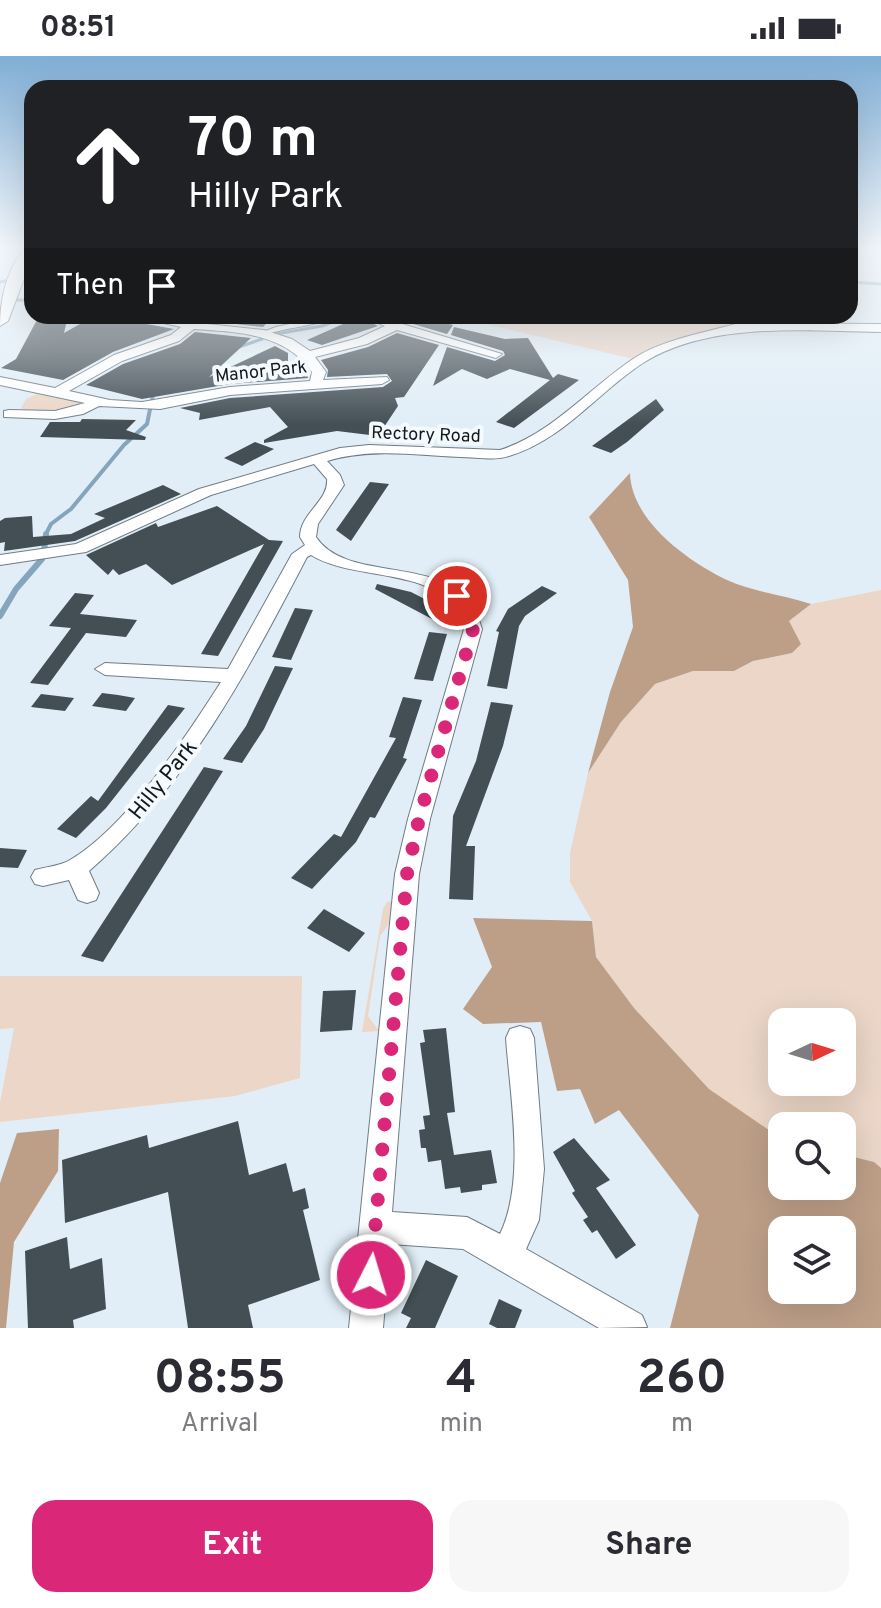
<!DOCTYPE html>
<style>
body{margin:0;font-family:Overpass,sans-serif;background:#f7f7f7;color:#2b2b33;height:100vh;display:flex;flex-direction:column;font-size:30px;white-space:nowrap}
*{box-sizing:border-box;margin:0}
p{font-size:26px;color:#7c7c81}
.icon{flex:none;width:44px;height:44px;fill:none;stroke:currentColor;stroke-width:2;stroke-linecap:round;stroke-linejoin:round}
.map{position:relative;height:1272px;overflow:hidden}
.sheet{display:flex;flex-direction:column;background:#fff;flex:1}
.sheet>*{flex:none}
.hud{position:absolute;left:24px;top:24px;width:834px;height:244px;border-radius:24px;box-shadow:0 8px 32px #0002;background:#202124;color:#fff;overflow:hidden}
.needle{width:52px;rotate:86deg}
.fabs{position:absolute;left:768px;top:952px;display:grid;gap:16px}
.fabs a{display:grid;place-items:center;width:88px;height:88px;border-radius:16px;background:#fff;box-shadow:0 8px 32px #0002;font-size:40px}
.pin{position:absolute;display:grid;place-items:center;width:68px;height:68px;color:#fff;margin:-34px;border:4px solid #fff;border-radius:50%;box-shadow:0 2px 8px #0007}
.me{position:absolute;width:88px;margin:-44px;rotate:5deg;stroke-linejoin:round;filter:drop-shadow(0 0 6px #0008)}
.turn{display:flex;align-items:center;gap:28px;height:168px;padding:0 32px;font-size:36px}
.turn .icon{width:104px;height:104px;stroke-width:2.5}
.turn b{display:block;font-size:56px;line-height:68px}
.then{display:flex;align-items:center;height:76px;padding:0 32px;background:#0003;gap:16px;font-size:30px}
.eta{display:flex;justify-content:space-evenly;align-items:center;height:136px;text-align:center}
.eta b{font-size:48px;font-weight:700;line-height:56px}
.primary-button{display:flex;gap:16px;margin-top:auto;padding:16px 32px}
.primary-button a{flex:1;height:92px;border-radius:24px;background:#db2777;color:#fff;font-size:32px;font-weight:700;line-height:92px;text-align:center}
.primary-button a+a{background:#f7f7f7;color:#2b2b33}
.status{display:flex;justify-content:space-between;align-items:center;height:56px;padding:0 40px;background:#fff;direction:ltr}
.status svg{height:22px;fill:currentColor}
.map>svg:first-child{display:block}
</style>
<div class="status"><b>08:51</b><svg viewBox="0 0 49 12"><path d="M0 12V9h3v3zM5 12V6h3v6zM10 12V3h3v9zM15 12V0h3v12zM26 1h20v11H26zM47 4h2v5h-2z"/></svg></div>
<div class="map">
<svg width="881" height="1272" viewBox="0 0 881 1272">
<rect width="100%" height="100%" fill="#e1eef7"/>
<!-- green -->
<g fill="#ebd6c7" fill-rule="evenodd">
<path d="M452,260H736L743,268C719,269 652,289 633,303Z"/>
<path d="M39,337L87,345C72,358 40,360 21,352L26,343Z"/>
<path d="M881,534V1112L874,1106L842,1098V1070H782V1083L777,1081L709,1033L634,952L596,901L592,865L570,826V797L588,717L621,666L655,628L693,615H734L753,605L792,597L789,565L811,548ZM782,966H842V1026H782Z"/>
<path d="M393,845L389,868L380,880L368,960L379,975L362,976L383,853L387,846Z"/>
<path d="M0,920H302L300,1022L235,1040L0,1066V1047L14,972L0,973Z"/>
</g>
<!-- forest -->
<g fill="#bd9f88" fill-rule="evenodd">
<path d="M630,417C631,464 687,505 727,524C753,536 784,539 811,548L789,565L801,588L792,597L753,605L734,615H693L655,628L621,666L588,717L610,636L633,571L628,524L589,461Z"/>
<path d="M473,862L592,865L596,901L634,952L709,1033L782,1083V1130H842V1098L874,1106L881,1112V1272H670L699,1159L619,1054L595,1068L580,1033L557,1035L541,966L483,968L463,953L492,911ZM782,1174H842V1234H782Z"/>
<path d="M59,1073L58,1115L14,1186L6,1272H0V1127L17,1077Z"/>
</g>
<g fill="none" stroke-linecap="round" stroke-linejoin="round">
<!-- stream-far2 -->
<g stroke="#84a5bb" stroke-width="3">
<path d="M0,226L32,220"/>
<path d="M850,226L881,228"/>
<path d="M14,244H32"/>
<path d="M276,278L322,270L348,260"/>
<path d="M239,291L262,283"/>
</g>
<!-- stream-far1 -->
<path stroke="#84a5bb" stroke-width="4" d="M45,480L51,468L71,453L124,389L147,368L154,334"/>
<!-- stream -->
<g stroke="#84a5bb" stroke-width="6">
<path d="M44,495L46,478"/>
<path d="M0,560L16,533L42,503"/>
</g>
</g>
<!-- building -->
<g fill="#434e55">
<path d="M68,260L64,277L87,264L99,267L108,261L174,273L113,296L63,324L1,312L16,303L38,262Z"/>
<path d="M183,260H242L271,263L263,271L181,262Z"/>
<path d="M361,260H375L370,266L378,270L322,289L307,284Z"/>
<path d="M386,260H420L453,269L447,278Z"/>
<path d="M454,271L505,283L528,282L553,322L558,318L579,324L514,372L496,366L550,324L510,313L487,323L462,313L433,330L447,291L495,305L505,299L503,295L451,279Z"/>
<path d="M195,276L251,282L209,321L275,290L288,297V322L305,313L308,322L230,328L142,343L86,329L123,308L180,288Z"/>
<path d="M397,277L439,289L404,341L395,342L398,350L378,380L337,375L264,387V384L288,371L270,351L199,364L200,357L180,352L230,342L383,331L392,325L387,318L327,321L328,314L321,304L368,291Z"/>
<path d="M656,343L664,354L627,386L611,397L592,390Z"/>
<path d="M82,363L136,364L126,374L146,381L145,384L40,381L50,366H80Z"/>
<path d="M255,386L274,393L242,410L224,402Z"/>
<path d="M370,426L389,428L351,485L336,474Z"/>
<path d="M163,429L181,438L75,485L4,495L5,486L0,487V465L5,462L32,460L33,481L71,478L105,462L94,458Z"/>
<path d="M217,450L269,484L283,485L218,600L201,598L264,488L172,529L146,508L119,519L113,513L108,519L86,499L156,467L158,471Z"/>
<path d="M377,528L411,536L448,555L445,561L438,559L432,563L375,533Z"/>
<path d="M542,530L557,537L525,560L519,570L507,633L487,630L499,576L496,575L508,553Z"/>
<path d="M75,537L94,539L80,558L137,564L126,581L86,577L48,629L30,627L71,572L49,570Z"/>
<path d="M295,552L313,554L291,604L272,601Z"/>
<path d="M429,576L447,578L433,625L414,623Z"/>
<path d="M275,610L293,612L264,673L242,707L223,703L246,670Z"/>
<path d="M102,637L118,639L135,642L126,655L92,650Z"/>
<path d="M41,638L74,642L65,655L31,651Z"/>
<path d="M403,641L422,644L403,702L407,703L375,762L370,761L356,786L312,833L291,822L334,778L341,781L396,682L389,681Z"/>
<path d="M491,646L513,649L503,690L466,790H475L473,844L449,843L453,760L476,705Z"/>
<path d="M168,649L185,652L106,752L76,782L57,773L91,740L98,745Z"/>
<path d="M204,711L223,715L103,906L81,900Z"/>
<path d="M0,792L27,794L18,812L0,811Z"/>
<path d="M324,853L365,877L349,896L307,872Z"/>
<path d="M356,934L352,974L320,976L323,935Z"/>
<path d="M446,972L455,1056L447,1057L454,1099L491,1094L497,1127L482,1129V1134L461,1137L460,1131L445,1133L441,1104L428,1106L426,1092H421L419,1074L425,1073L423,1060L430,1059L420,987L425,986L423,974Z"/>
<path d="M238,1065L249,1119L286,1107L293,1136L305,1132L309,1152L303,1154L320,1224L248,1249L253,1272H188L168,1136L65,1167L62,1104L147,1079L149,1092Z"/>
<path d="M574,1082L610,1124L596,1132L636,1189L616,1203L597,1174L592,1177L583,1164L588,1161L572,1137L575,1135L553,1096Z"/>
<path d="M67,1181L70,1213L102,1202L106,1253L73,1264L74,1272H28L25,1195Z"/>
<path d="M426,1204L458,1220L435,1272H406L411,1262L401,1257Z"/>
<path d="M499,1243L522,1254L515,1272H497L489,1268Z"/>
</g>
<g fill="none" stroke-linecap="round" stroke-linejoin="round">
<defs>
<path id="service" d="M327,260H336C315,271 285,271 261,280L258,278L276,271Z"/>
<g id="minor">
<path d="M132,260L264,274L292,283L310,295L359,282L385,270L373,265L379,261L502,298L496,302L397,274L367,288L315,301L326,316L323,324L387,321L389,324L382,328L230,339L160,353L99,350L83,358L55,363L4,361V355L9,354L55,355L85,347L0,329V321L55,332L114,299L171,279L181,271ZM194,273C238,276 285,277 312,316L310,325L230,331L142,346L110,344L69,335L122,305L179,285Z"/>
<path d="M739,267L881,268V276C806,275 710,265 643,307C597,337 563,384 509,400C494,405 476,401 460,401C416,399 369,392 327,405L340,419L344,429L318,468L316,481C345,525 430,501 469,544C476,552 479,564 482,573L430,763L419,818L392,1156L467,1161L500,1178C526,1124 510,1041 506,982L510,973L520,970L530,973L534,982L544,1113L539,1164L526,1193L642,1259L647,1271L599,1272L463,1193L390,1188L383,1272H349L395,818L408,763L464,573C461,566 459,555 454,550C423,512 351,524 311,499L307,501C247,616 188,729 89,815L99,837L96,844L87,847L78,844L69,824L43,830L35,828L31,821L35,814C45,811 60,810 70,804C126,771 186,681 221,626L105,619L95,613L105,607L228,613L292,498L305,489L300,481C300,457 329,445 327,423L314,408L211,439L86,496L0,509V499L76,488L199,433L340,392L369,389L500,394C553,377 588,333 633,303C663,283 705,277 739,267Z"/>
</g>
<path id="secondary" d="M26,191H32V202L8,265L0,270C0,242 7,212 26,191Z"/>
</defs>
<!-- service casing -->
<use href="#service" stroke="#707c84" stroke-width="2"/>
<!-- minor casing -->
<use href="#minor" stroke="#707c84" stroke-width="2"/>
<!-- secondary casing -->
<use href="#secondary" stroke="#707c84" stroke-width="2"/>
<!-- service -->
<use href="#service" fill="#fff" fill-rule="evenodd"/>
<!-- minor -->
<use href="#minor" fill="#fff" fill-rule="evenodd"/>
<!-- secondary -->
<use href="#secondary" fill="#fff" fill-rule="evenodd"/>
</g>
<!-- sky -->
<linearGradient id="sky" x2="0" y2="1"><stop stop-color="#80aed6"/><stop offset="0.52" stop-color="#f2f7fb"/><stop offset="1" stop-color="#f2f7fb" stop-opacity="0"/></linearGradient>
<rect width="881" height="369" fill="url(#sky)"/>
<g fill="none" stroke-linecap="round" stroke-linejoin="round">
<!-- route -->
<path stroke="#db2777" stroke-width="14" stroke-dasharray="0 25.2" d="M371,1219L407,818L419,763L473,573L469,555L457,540"/>
</g>
<g text-anchor="middle" stroke-width="8" stroke-linejoin="round" paint-order="stroke">
<!-- far-street labels -->
<g font-size="18" fill="#13181b" stroke="#f5fafe">
<text transform="translate(261 315) rotate(-6)" y="6">Manor Park</text>
<text transform="translate(426 378) rotate(2)" y="6">Rectory Road</text>
</g>
<!-- street labels -->
<g font-size="22" fill="#13181b" stroke="#f5fafe">
<text transform="translate(162 723) rotate(-51)" y="8">Hilly Park</text>
</g>
</g>
</svg>
<div class="fabs">
<a><svg class="needle" viewBox="-14 -14 28 28"><path d="M0-13l5 13h-10z" fill="#e53935"/><path d="M0 13l5-13h-10z" fill="#7c7c81"/></svg></a>
<a><svg class="icon" aria-label="search" viewBox="0 0 24 24"><circle cx="10" cy="10" r="6"/><path d="M15 15l6 6"/></svg></a>
<a><svg class="icon" aria-label="layers" viewBox="0 0 24 24"><path d="M12 4l9 5-9 5-9-5zM3 14l9 5 9-5"/></svg></a>
</div>
<div class="pin" style="left:457px;top:540px;background:#d93025"><svg class="icon" aria-label="arrive" viewBox="0 0 24 24"><path d="M6 21V4h12l-3 4 3 4H6"/></svg></div>
<svg class="me" style="left:371px;top:1219px" viewBox="-20 -20 40 40"><circle r="17" fill="#db2777" stroke="#fff" stroke-width="3"/><path d="M0-11L8 9 0 5-8 9z" fill="#fff"/></svg>
<div class="hud">
<div class="turn"><svg class="icon" aria-label="ahead" viewBox="0 0 24 24"><path d="M12 20V5M6 11l6-6 6 6"/></svg><div><b>70 m</b>Hilly Park</div></div>
<div class="then">Then<svg class="icon" aria-label="arrive" viewBox="0 0 24 24"><path d="M6 21V4h12l-3 4 3 4H6"/></svg></div>
</div>
</div>
<section class="sheet">
<div class="eta">
<div><b>08:55</b><p>Arrival</p></div>
<div><b>4</b><p>min</p></div>
<div><b>260</b><p>m</p></div>
</div>
<div class="primary-button"><a>Exit</a><a>Share</a></div>
</section>
